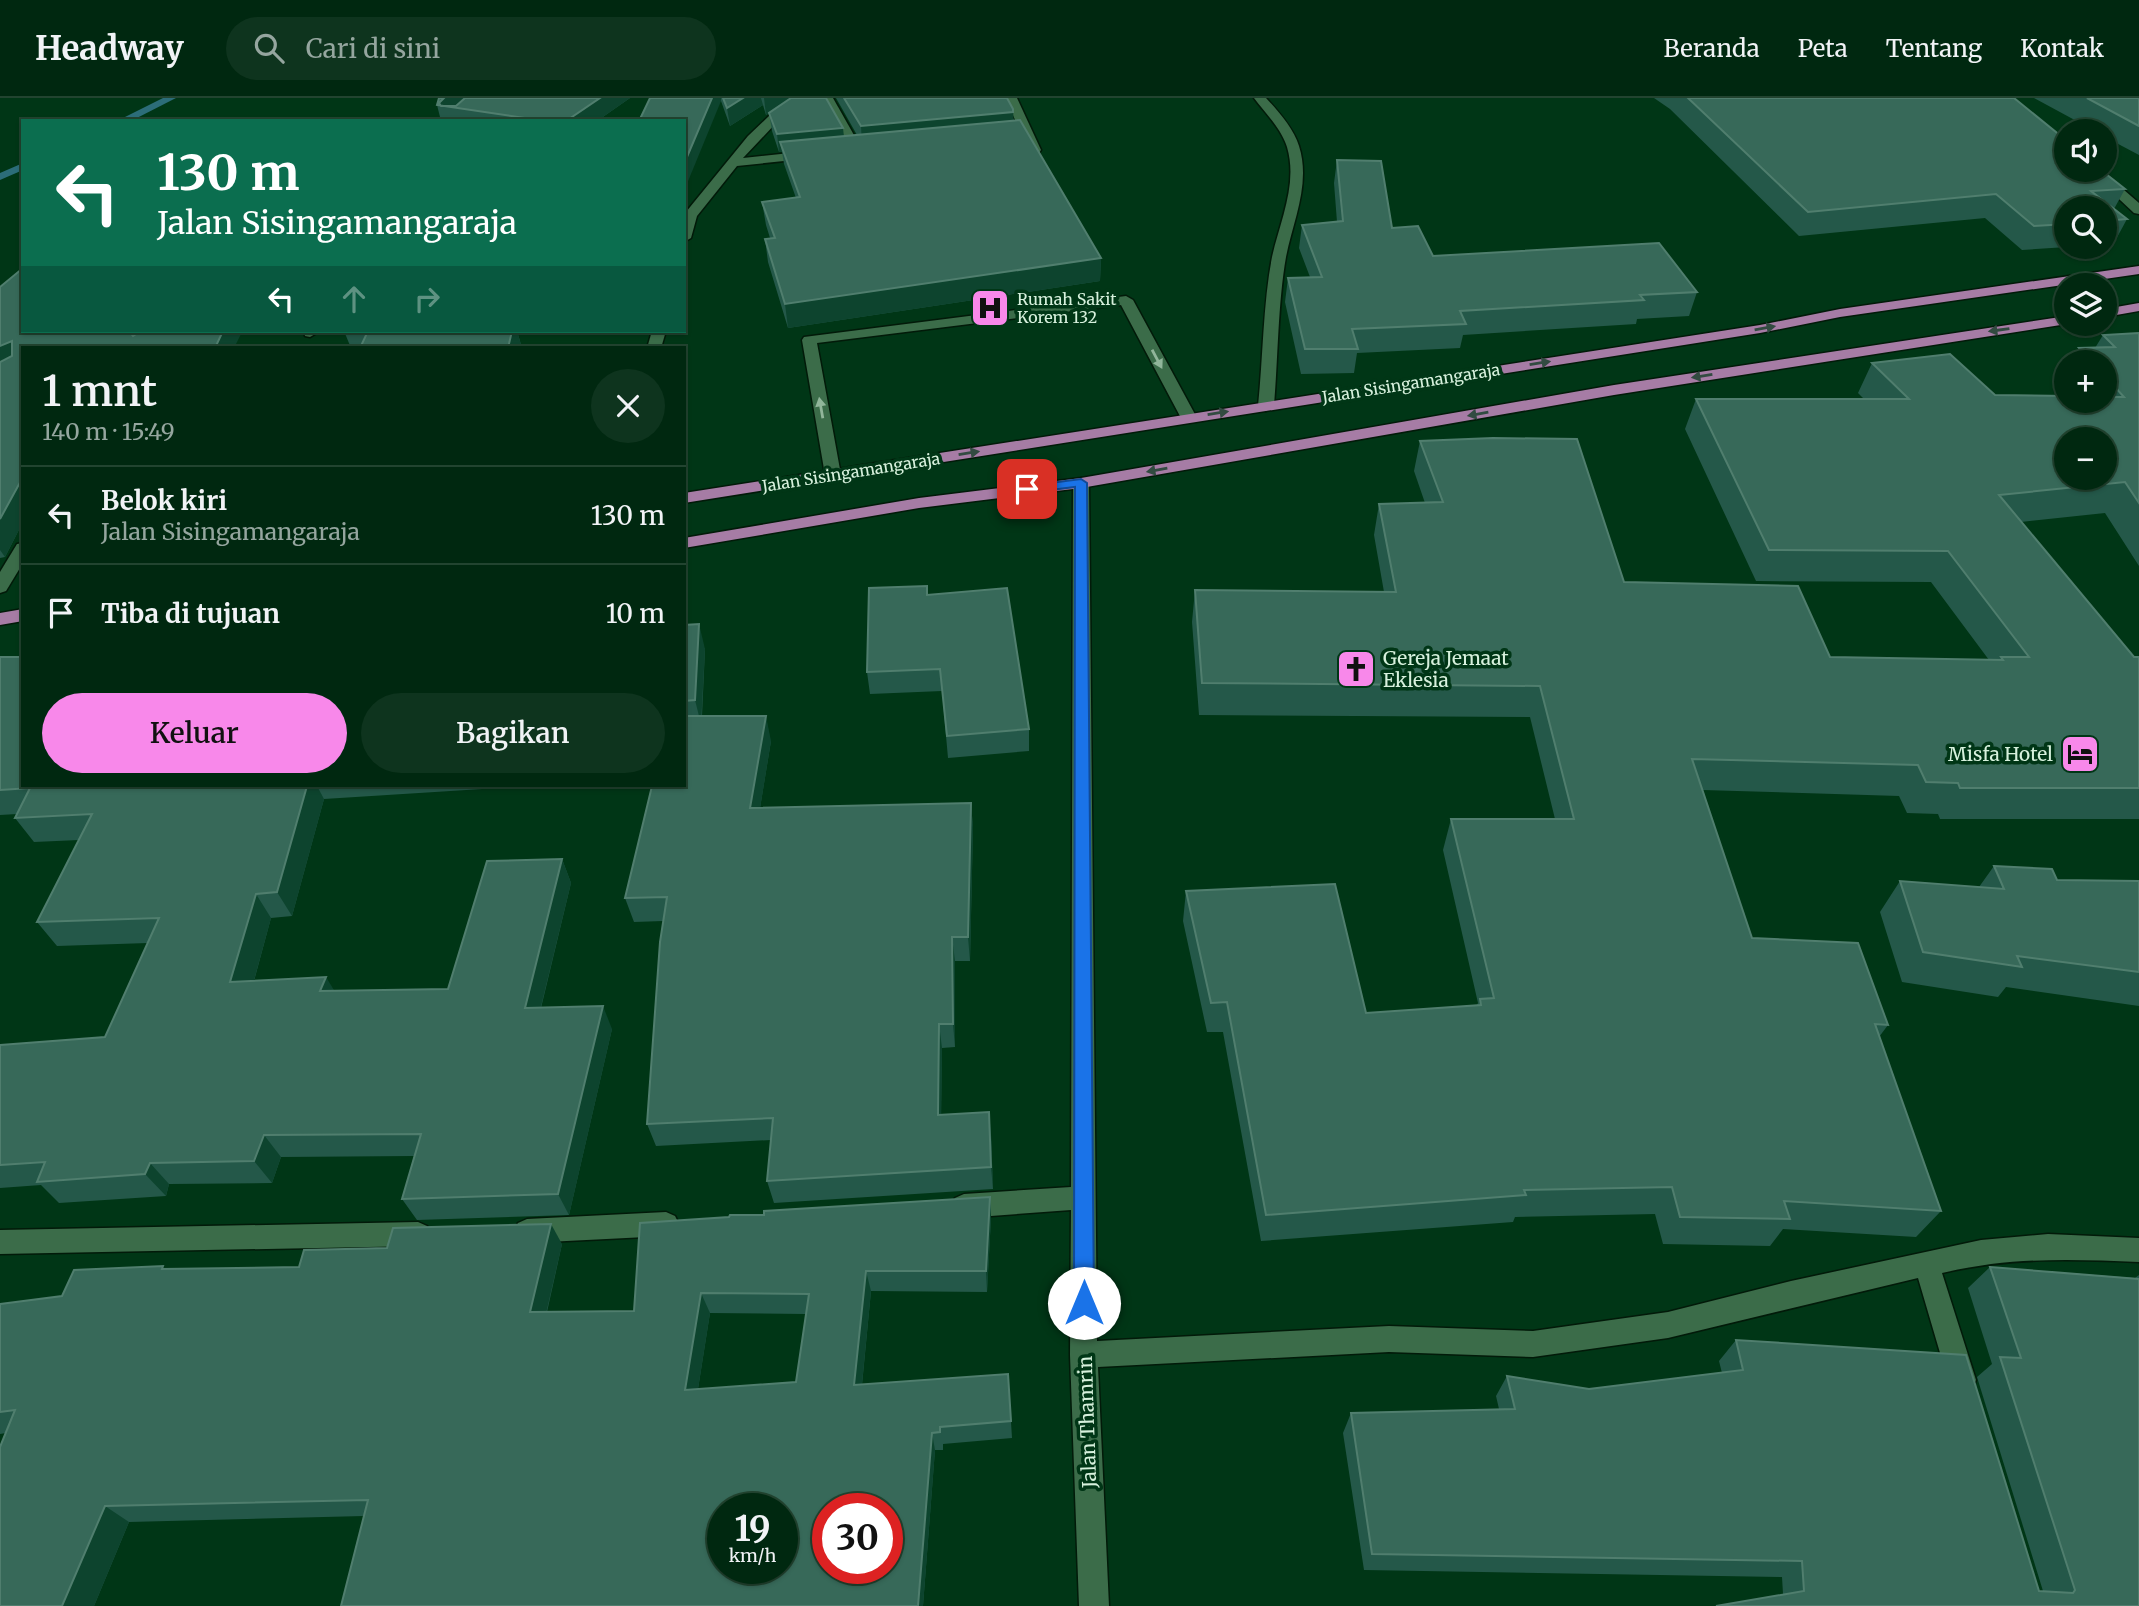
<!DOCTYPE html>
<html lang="id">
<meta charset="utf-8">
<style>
body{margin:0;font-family:Merriweather,serif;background:#0e341e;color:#f1f3f6;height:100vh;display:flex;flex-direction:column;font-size:26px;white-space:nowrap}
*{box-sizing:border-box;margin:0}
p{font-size:23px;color:#95a69f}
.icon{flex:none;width:38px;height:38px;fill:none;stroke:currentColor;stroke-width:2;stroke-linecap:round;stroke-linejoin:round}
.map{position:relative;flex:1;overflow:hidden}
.drawer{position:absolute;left:21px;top:248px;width:665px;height:441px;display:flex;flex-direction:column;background:#002810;border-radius:0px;box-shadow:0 2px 5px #0004,0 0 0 2px #224430}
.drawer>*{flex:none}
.banner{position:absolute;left:21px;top:21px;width:665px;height:214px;border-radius:0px;box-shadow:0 2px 5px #0004,0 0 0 2px #224430;background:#0b6e4f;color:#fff;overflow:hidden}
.controls{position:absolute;left:2054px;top:21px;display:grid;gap:14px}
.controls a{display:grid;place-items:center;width:63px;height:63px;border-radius:50%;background:#002810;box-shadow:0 2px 5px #0004,0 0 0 2px #224430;font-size:35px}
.speed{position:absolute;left:707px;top:1395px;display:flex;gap:14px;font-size:35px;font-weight:700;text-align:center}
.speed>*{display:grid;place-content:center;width:91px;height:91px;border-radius:50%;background:#002810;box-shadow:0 2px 5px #0004,0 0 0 2px #224430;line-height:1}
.speed small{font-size:18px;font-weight:400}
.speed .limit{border:10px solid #d22;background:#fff;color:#111}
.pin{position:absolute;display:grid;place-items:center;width:60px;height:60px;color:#fff;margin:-30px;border-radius:14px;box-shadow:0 4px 10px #0006}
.me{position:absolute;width:77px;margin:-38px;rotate:0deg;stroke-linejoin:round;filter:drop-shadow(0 0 5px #0008)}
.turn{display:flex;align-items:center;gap:24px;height:147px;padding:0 21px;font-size:32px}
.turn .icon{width:91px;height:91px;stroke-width:2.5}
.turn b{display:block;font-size:49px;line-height:60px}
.lanes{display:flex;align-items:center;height:66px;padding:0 21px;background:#0003;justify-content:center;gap:35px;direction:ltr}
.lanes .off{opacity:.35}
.round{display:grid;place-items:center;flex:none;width:74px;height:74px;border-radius:37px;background:#0e341e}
.overview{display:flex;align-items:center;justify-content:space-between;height:119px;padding:0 21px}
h1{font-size:42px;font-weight:600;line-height:52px}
.cta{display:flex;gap:14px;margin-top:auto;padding:14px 21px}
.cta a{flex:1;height:80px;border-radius:42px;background:#f888ea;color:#111;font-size:28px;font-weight:600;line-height:80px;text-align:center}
.cta a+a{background:#0e341e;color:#f1f3f6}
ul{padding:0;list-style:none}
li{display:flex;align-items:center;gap:21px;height:98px;padding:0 21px;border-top:2px solid #224430}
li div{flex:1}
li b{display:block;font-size:26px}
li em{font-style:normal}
header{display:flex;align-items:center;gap:42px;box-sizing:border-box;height:98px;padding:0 35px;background:#002810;border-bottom:2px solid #224430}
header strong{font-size:33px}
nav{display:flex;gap:38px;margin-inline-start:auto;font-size:24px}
.search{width:490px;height:63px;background:#0e341e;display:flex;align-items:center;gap:18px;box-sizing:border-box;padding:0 24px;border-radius:38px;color:#95a69f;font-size:26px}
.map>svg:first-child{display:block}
</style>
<header>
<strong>Headway</strong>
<div class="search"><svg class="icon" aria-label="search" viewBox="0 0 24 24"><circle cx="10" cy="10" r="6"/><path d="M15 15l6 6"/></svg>Cari di sini</div>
<nav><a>Beranda</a><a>Peta</a><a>Tentang</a><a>Kontak</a></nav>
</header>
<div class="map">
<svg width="2139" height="1508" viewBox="0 0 2139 1508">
<rect width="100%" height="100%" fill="#003616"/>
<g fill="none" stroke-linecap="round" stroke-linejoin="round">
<!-- stream -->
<g fill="#2c6d79" fill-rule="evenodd">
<path d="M163,0H176L131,23H117Z"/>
<path d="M23,65V72L0,82V75Z"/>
</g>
<defs>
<path id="lane" d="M1126,198L1133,202L1197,320L1195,323H1183L1181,320L1121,207L817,245L841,377L833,382L825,377L802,242L804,239Z"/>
<g id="street">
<path d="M801,0H815L777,24L743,60L809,53L813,54V60L737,68L697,118L691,140L684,144L686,114L748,38L769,18Z"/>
<path d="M821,0H833L863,53L861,56H853Z"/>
<path d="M1005,0H1017L1041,52L1039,55H1031L1029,52Z"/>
<path d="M1254,0H1266C1278,13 1294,31 1299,48C1311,86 1293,123 1286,159C1278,204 1278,261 1274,308L1266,313L1258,308C1263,261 1263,205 1272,159C1280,123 1298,86 1287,49C1281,30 1265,15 1254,0Z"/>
<path d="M304,233H320L310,239L305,238Z"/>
<path d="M652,233H666L661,250H647Z"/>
<path d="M1081,380L1089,385L1097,1243L1389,1228L1533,1233L1668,1214L1791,1183L1981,1142L2048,1136L2139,1140V1164C2069,1161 2011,1159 1942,1175L1976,1282L1972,1292L1962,1296L1952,1292L1948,1282L1918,1180L1668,1240L1533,1259L1389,1254L1098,1269L1109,1508H1079L1070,1257L1071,1112L964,1120L955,1116L951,1108L955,1100L964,1096L1071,1089L1073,385Z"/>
<path d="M23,445V465L6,493L0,495V474L17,446Z"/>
<path d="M666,1114L675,1118L679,1126L675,1134L666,1138L527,1145L518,1141L514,1133L518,1125L527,1121Z"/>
<path d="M418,1124L427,1128L431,1136L427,1144L418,1148L0,1156V1132Z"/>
</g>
<path id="secondary" d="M2088,72H2101L2139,105V116L2134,115Z"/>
<g id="primary">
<path d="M2139,168V176L1840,219L1760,235L684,405V395L1760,227L1840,211Z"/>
<path d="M2139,205V213L2105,219V211Z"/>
<path d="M2067,218V226H2069H2067L1614,297L1081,390L919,410L684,450V440L919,400L1081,380L1614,287Z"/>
<path d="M23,511V523L0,527V515Z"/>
</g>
</defs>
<!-- lane casing -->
<use href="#lane" stroke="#021a09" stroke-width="3"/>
<!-- street casing -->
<use href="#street" stroke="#021a09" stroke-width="3"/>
<!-- secondary casing -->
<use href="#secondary" stroke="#021a09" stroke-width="3"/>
<!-- primary casing -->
<use href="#primary" stroke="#021a09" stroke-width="3"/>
<!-- lane -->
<use href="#lane" fill="#3b6c49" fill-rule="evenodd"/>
<!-- street -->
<use href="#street" fill="#3b6c49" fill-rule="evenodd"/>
<!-- secondary -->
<use href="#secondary" fill="#3b6c49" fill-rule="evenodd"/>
<!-- primary -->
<use href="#primary" fill="#a67ca5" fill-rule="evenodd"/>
</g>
<!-- wall -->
<g fill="#245849" fill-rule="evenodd">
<path d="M630,0L597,23H441L437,7Z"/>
<path d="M650,0H826L844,38L857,37L836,0H1007L1014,23L1101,160L1100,183L788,230L768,164L765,141L770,140L766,127L762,104L796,100L784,66L782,54H779L772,33L769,15L766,17L763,7L730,28L721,3L684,23Z"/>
<path d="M1654,0H2014L2125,91L2114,111L2127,121L2114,145L2105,146V110H2067V149L2022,152L1985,120L1799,138L1670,11Z"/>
<path d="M2034,0H2139V57L2105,39V33H2095Z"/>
<path d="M1337,62L1392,130L1433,158L1697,194L1689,218L1637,221L1636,226L1463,237L1460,250L1357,255L1354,275L1301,276L1285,204L1288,180L1310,179L1299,150L1302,127L1337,124L1334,85Z"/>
<path d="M0,189L23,233L133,238L141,233H239L241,236L23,250V424L5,459L0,460Z"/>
<path d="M344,233H517L522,250H351Z"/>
<path d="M2139,235V468L2105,415L2021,424L2134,559H2139V721H1940L1938,716L1907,715L1899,698L1703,692L1752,840L1888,927L1879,939L1941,1113L1916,1139L1783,1131L1770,1148L1663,1146L1655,1116L1515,1119L1513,1124L1261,1143L1223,934H1207L1183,823L1186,793L1366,915L1477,907L1478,905L1443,752L1451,721H1555L1530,619L1199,617L1192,524L1195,492L1384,494L1374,437L1379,406L1425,405L1414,373L1420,343L1624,484L1830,559L1989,562L1931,484L1756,483L1685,331L1696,301H1864L1858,295L1872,265L1995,297L2105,303V264H2072L2079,250H2095L2103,237Z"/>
<path d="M2067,273V285L2062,280Z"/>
<path d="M927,488L928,497L1029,631V653L948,660L942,593L870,596L867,574Z"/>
<path d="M684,527L705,551L702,618L771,643L760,710L971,705L973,730L970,863H955V949L942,950L941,1016L991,1036L993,1091L774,1105L767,1083L771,1042L656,1048L647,1026L663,823L634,824L625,800L684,688Z"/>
<path d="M0,559L23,688H530L324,701L292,818L271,820L254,883L335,893L448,891L562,761L571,785L541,910L612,931L569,1117L417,1122L402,1101L414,1058L281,1059L272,1085L169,1086L166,1098L59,1105L41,1087L0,1090V947L105,939L148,845L57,848L37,824L79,742L34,744L15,720L17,716L0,717Z"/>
<path d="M1994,768L2057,782L2139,783V908L2006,889L1998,899L1902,884L1880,814L1900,783L1979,789Z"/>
<path d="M990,1099L991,1120L987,1194L871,1193L862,1287L1008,1276L1012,1340L943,1346V1352H935L923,1508H341L364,1418L129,1424L94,1508L6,1335L0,1336V1206L62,1198L166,1171L299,1169L562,1146L547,1214L634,1213L764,1117ZM710,1215L806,1216L796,1284L698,1291Z"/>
<path d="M1990,1169L2135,1180L2139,1177V1508L1783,1496L1782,1479L1364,1472L1343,1335L1351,1315L1499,1311L1496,1298L1507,1278L1589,1291L1722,1275L1719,1263L1736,1242L2039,1493H2043L1977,1279L1992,1266L1968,1190Z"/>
</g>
<!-- shaded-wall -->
<g fill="#0d442e">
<path d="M444,0H470L458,10L440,8L439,5Z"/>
<path d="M600,0H630L597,23H566Z"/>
<path d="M712,0H721V3L684,93V66Z"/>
<path d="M743,0H761L763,7L730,28L727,10Z"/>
<path d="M764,0H796L766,17Z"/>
<path d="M1013,11L1014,29L862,46L861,28Z"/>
<path d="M843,30L845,48L780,44L782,54H779L777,36Z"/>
<path d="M1101,160L1100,183L788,230L785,206Z"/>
<path d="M223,233H239L241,236L234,250H215Z"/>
<path d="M506,233H517L522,250H508Z"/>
<path d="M12,243L23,262L0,274V248Z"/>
<path d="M23,379V424L5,459L0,452V421Z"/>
<path d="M699,526L705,551L701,626L695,602Z"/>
<path d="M766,618L771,643L756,735L750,710Z"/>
<path d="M307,688H317L324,701L292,818L277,794Z"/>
<path d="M971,705L973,730L970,863L968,839Z"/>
<path d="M562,761L571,785L535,933L525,910Z"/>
<path d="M256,796L271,820L247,908L230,884Z"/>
<path d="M952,839L955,863V949L953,926Z"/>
<path d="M326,879L340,902L320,893Z"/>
<path d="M603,908L612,931L569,1117L558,1096Z"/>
<path d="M939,926L942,950L941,1039L938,1017Z"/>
<path d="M989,1014L991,1036L993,1091L991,1069Z"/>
<path d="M264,1037L281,1059L272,1085L254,1063Z"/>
<path d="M150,1065L169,1086L166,1098L145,1076Z"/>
<path d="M990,1099L991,1120L987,1194L986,1173Z"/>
<path d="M551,1126L562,1146L542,1233L530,1214Z"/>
<path d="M866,1173L871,1193L860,1306L854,1287Z"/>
<path d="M701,1195L710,1215L695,1310L685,1292Z"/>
<path d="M932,1335L935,1352L923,1508H918Z"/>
<path d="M105,1408L129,1424L94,1508H62Z"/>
</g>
<!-- building -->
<g fill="#376959" stroke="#507e6e" stroke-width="2" fill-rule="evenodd">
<path d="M439,0H444L439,5L441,8H456L465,0H600L566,23H545L437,7Z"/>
<path d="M650,0H712L684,66V23H639Z"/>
<path d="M723,0H743L727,10Z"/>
<path d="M791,0H826L843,30L777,36L769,15Z"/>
<path d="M844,0H1007L1013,11V14L861,28Z"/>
<path d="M1688,0H2014L2067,43V72H2101L2125,91L2091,93L2127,121L2105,123V110H2067V126L2034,128L1996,96L1808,114Z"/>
<path d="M2087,0H2139V28Z"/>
<path d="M1020,22L1101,160L785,206L765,141L775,140L762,104L800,99L780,44Z"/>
<path d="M1337,62L1381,63L1392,130L1418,128L1433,158L1659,145L1697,194L1640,197L1644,202L1460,213L1466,226L1352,231L1358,251H1305L1288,180L1322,179L1302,127L1343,123Z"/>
<path d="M23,170V233H129L133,238L141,233H223L215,250H23V379L0,421V264L12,258V243L0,248V189Z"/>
<path d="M368,233H512L508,250H360Z"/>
<path d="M2139,235V405L2125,384L1999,397L2134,559H2139V690H1960L1958,685L1926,684L1918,667L1692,661L1752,840L1858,845L1888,927L1875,926L1941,1113L1784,1103L1790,1121L1680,1119L1672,1089L1524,1092L1526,1097L1266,1117L1227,904L1211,905L1186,793L1335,786L1366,915L1481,907L1480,901L1494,900L1451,721H1574L1540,588L1202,585L1195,492L1396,494L1379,406L1443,404L1420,343L1493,340L1577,341L1624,484L1798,488L1830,559L2003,562L2001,559H2029L1948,453L1769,452L1696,301H1909L1872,265L1950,256L1995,297L2067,298V303H2105V299H2124L2105,278V264H2092L2079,250L2115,249L2103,237ZM2067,341H2105V380H2067Z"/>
<path d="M927,488V497L1007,490L1029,631L947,638L940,571L867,574L869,490Z"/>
<path d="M699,526L695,602L684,603V527Z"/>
<path d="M0,559H23V688H307L277,794L256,796L230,884L326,879L320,893L448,891L487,763L562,761L525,910L603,908L558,1096L402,1101L421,1036L264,1037L254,1063L150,1065L145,1076L37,1084L45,1064L0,1067V947L105,939L159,820L37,824L92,716L15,720L30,690L0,692Z"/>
<path d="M684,618H766L750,710L971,705L968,839H952L953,926H939L938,1017L989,1014L991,1069L767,1083L773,1020L647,1026L660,844L667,799L625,800L652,688H684Z"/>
<path d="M1994,768L2052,771L2057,782L2139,783V874L2017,858L2022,869L1923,854L1900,783L2004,791Z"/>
<path d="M990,1099L986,1173H866L854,1287L1008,1276L1011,1323L940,1329V1334L932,1335L918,1508H341L368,1402L105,1408L62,1508H0V1349L15,1312L0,1314V1206L62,1198L74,1172L163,1168L162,1171L299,1169L304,1152L387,1150L393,1130L551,1126L530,1214L634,1213L640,1125L729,1119L730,1117H764V1113ZM701,1195L809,1196L796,1284L685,1292ZM723,1410H782V1470H723ZM828,1410H887V1470H828Z"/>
<path d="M1990,1169L2139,1181V1508H1716L1804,1493L1802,1463L1372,1456L1351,1315L1515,1311L1507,1278L1589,1291L1743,1272L1736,1242L1966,1257L2039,1493L2073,1495L2075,1492L2000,1259L2021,1260Z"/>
</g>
<!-- one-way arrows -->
<defs><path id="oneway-solid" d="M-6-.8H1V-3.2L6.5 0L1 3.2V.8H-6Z" transform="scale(1.75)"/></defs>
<g fill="#324b41">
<use href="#oneway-solid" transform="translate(1765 230) rotate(-10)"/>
<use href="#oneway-solid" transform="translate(1999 232) rotate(172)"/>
<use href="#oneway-solid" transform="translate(1540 265) rotate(-9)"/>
<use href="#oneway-solid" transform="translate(1702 278) rotate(171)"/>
<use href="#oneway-solid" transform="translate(1218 315) rotate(-9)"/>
<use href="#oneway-solid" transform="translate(1478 316) rotate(170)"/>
<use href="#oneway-solid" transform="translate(969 355) rotate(-9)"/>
<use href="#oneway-solid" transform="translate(1157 372) rotate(170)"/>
</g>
<g fill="#91b59a">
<use href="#oneway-solid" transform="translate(1157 261) rotate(62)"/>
<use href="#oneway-solid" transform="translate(821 310) rotate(-100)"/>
</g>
<!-- route -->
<path fill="#1a73e8" stroke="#114b97" stroke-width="2" d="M1081,381L1087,385L1094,1205L1091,1212L1084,1215L1076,1212L1074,1205L1075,389L1027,395L1021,391L1027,388Z"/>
<!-- icons -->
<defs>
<symbol id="hospital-square" viewBox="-11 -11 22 22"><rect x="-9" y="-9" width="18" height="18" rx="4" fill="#f888ea" stroke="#003616"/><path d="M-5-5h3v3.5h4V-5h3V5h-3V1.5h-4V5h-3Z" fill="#111"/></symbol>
<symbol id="church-square" viewBox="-11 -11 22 22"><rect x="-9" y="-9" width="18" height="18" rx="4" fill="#f888ea" stroke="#003616"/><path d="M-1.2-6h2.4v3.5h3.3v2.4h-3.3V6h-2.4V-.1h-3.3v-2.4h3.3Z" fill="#111"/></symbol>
<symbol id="hotel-square" viewBox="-11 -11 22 22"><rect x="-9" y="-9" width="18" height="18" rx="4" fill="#f888ea" stroke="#003616"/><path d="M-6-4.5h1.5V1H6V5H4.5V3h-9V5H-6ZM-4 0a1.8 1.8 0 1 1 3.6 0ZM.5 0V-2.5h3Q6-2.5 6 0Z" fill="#111"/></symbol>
</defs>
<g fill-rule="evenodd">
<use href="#hospital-square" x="968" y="188" width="44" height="44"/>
<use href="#church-square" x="1334" y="549" width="44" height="44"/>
<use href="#hotel-square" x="2058" y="634" width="44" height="44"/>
</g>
<g text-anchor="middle" stroke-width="7" stroke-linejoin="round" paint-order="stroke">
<!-- far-poi labels -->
<g font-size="16" fill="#d7f1dd" stroke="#003616" text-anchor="start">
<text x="1017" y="207">Rumah Sakit<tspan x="1017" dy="18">Korem 132</tspan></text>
</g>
<!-- far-street labels -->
<g font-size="16" fill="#d7f1dd" stroke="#003616">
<text transform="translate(1411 285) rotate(-9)" y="6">Jalan Sisingamangaraja</text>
<text transform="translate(851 374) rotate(-9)" y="6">Jalan Sisingamangaraja</text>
</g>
<!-- poi labels -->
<g font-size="19" fill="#d7f1dd" stroke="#003616" text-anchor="start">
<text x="1383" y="567">Gereja Jemaat<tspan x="1383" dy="22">Eklesia</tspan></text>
<text x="2053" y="663" text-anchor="end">Misfa Hotel</text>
</g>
<!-- street labels -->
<g font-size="19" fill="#d7f1dd" stroke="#003616">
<text transform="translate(1087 1324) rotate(-92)" y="7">Jalan Thamrin</text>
</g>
</g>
</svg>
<div class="controls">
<a><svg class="icon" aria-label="sound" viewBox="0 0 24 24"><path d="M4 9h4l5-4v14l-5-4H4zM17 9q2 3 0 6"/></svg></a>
<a><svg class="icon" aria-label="search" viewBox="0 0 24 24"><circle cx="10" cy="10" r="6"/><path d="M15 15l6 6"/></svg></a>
<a><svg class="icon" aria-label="layers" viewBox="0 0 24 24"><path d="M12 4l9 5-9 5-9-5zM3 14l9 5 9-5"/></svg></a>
<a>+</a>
<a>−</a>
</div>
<div class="speed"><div>19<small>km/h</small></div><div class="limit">30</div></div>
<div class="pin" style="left:1027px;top:391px;background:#d93025"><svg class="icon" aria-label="arrive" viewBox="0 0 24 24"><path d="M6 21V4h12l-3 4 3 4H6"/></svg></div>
<svg class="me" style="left:1084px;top:1205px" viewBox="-20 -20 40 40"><circle r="19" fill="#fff"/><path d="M0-13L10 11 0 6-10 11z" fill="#1a73e8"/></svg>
<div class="banner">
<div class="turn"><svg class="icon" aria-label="left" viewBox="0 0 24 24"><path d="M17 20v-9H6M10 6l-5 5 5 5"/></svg><div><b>130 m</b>Jalan Sisingamangaraja</div></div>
<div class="lanes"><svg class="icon" aria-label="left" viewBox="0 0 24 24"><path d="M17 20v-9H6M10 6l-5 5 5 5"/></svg><svg class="icon off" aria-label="ahead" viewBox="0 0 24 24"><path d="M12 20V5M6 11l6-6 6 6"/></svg><svg class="icon off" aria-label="right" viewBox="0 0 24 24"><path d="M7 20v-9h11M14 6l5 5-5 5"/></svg></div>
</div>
<section class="drawer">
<div class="overview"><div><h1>1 mnt</h1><p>140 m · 15:49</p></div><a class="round"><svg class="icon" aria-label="close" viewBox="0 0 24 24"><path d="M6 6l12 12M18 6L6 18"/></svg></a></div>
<ul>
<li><svg class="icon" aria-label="left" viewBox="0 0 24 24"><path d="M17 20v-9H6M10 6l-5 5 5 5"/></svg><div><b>Belok kiri</b><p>Jalan Sisingamangaraja</p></div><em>130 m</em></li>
<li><svg class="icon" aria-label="arrive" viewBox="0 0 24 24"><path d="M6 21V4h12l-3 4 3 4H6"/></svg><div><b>Tiba di tujuan</b></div><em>10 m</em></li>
</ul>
<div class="cta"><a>Keluar</a><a>Bagikan</a></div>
</section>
</div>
